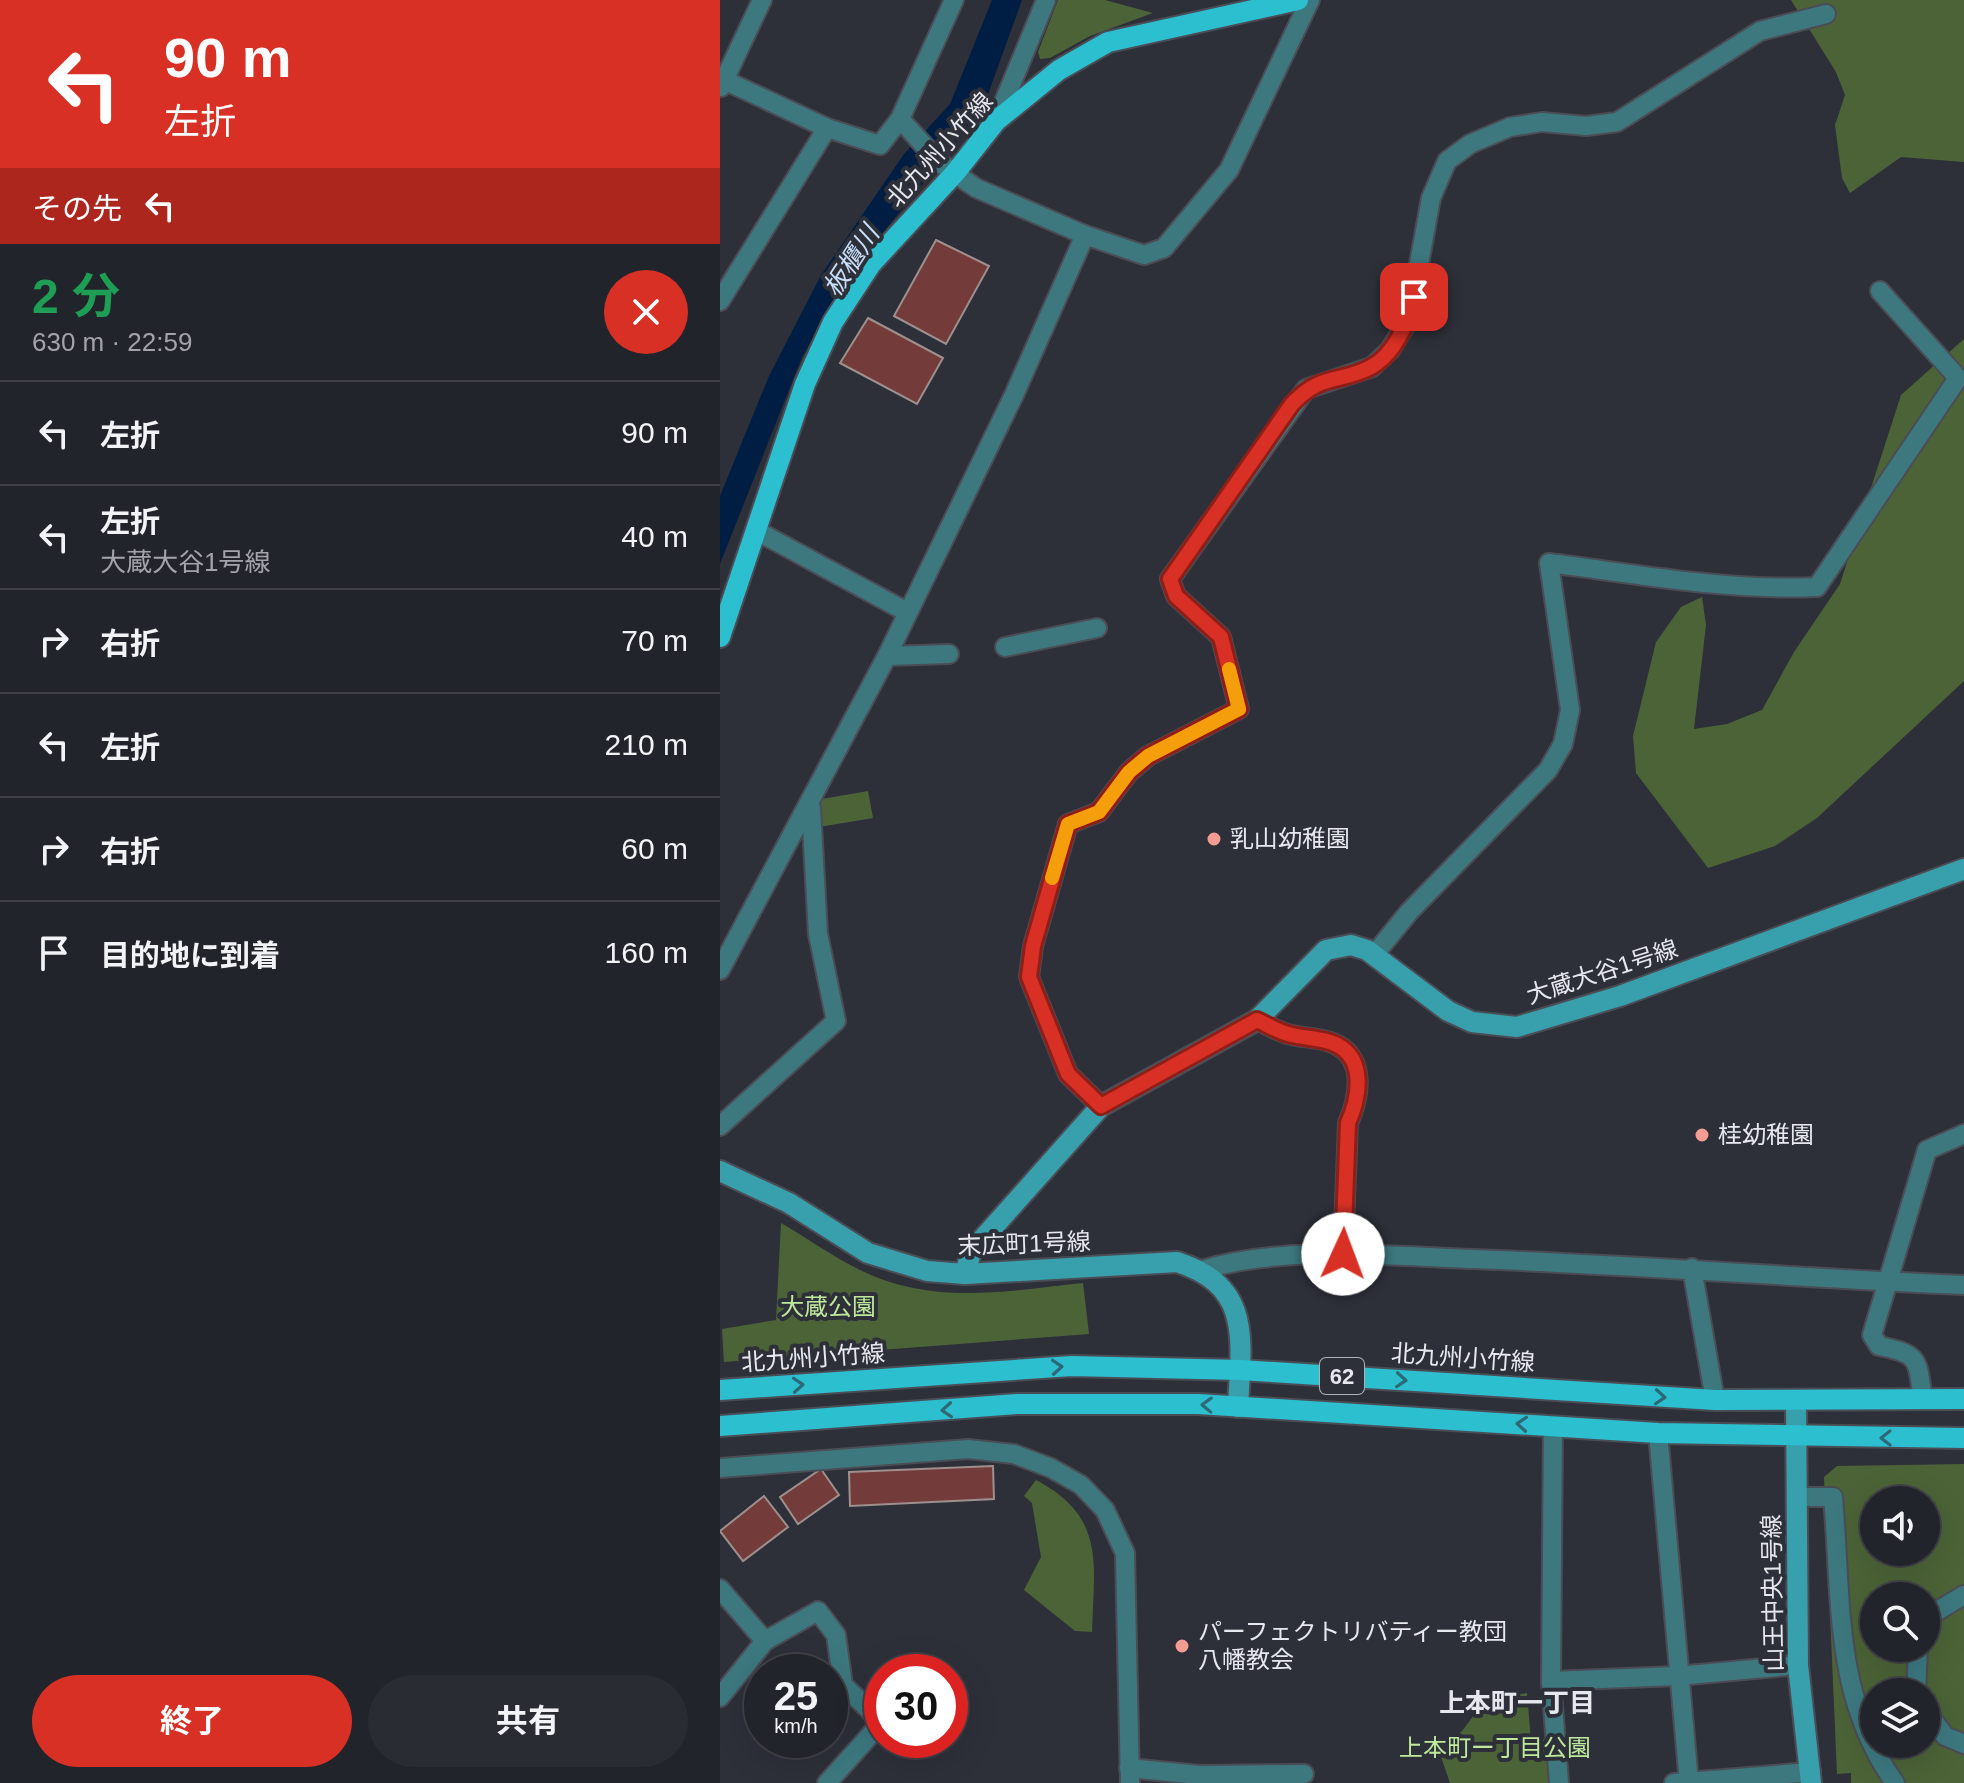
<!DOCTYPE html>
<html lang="ja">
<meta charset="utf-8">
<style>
body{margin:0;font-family:Arial,"Noto Sans JP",sans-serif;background:#2a2c33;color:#f1f3f6;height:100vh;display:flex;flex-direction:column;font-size:30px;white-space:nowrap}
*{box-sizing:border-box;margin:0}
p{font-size:26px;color:#a2a4a9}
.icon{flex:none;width:44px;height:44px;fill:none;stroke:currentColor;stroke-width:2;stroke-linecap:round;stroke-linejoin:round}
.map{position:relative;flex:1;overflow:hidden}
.sheet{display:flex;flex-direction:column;background:#22242b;width:720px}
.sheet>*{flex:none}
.hud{background:#d93025;color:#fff;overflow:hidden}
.fabs{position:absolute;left:1140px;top:1486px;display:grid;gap:16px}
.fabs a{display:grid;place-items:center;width:80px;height:80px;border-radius:50%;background:#22242b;box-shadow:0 8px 32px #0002,0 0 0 2px #3f4147;font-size:40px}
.speed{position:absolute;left:24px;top:1654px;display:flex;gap:16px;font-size:40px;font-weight:700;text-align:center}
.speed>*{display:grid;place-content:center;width:104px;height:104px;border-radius:50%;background:#22242b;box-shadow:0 8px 32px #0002,0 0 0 2px #3f4147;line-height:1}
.speed small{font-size:20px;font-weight:400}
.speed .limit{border:12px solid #d22;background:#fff;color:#111}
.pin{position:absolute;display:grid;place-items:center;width:68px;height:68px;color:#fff;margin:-34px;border-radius:16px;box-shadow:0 4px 12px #0006}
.me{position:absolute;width:88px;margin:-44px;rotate:2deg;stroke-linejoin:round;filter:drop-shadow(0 0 6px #0008)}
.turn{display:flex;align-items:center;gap:28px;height:168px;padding:0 32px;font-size:36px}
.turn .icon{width:104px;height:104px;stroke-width:2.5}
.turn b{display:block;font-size:56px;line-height:68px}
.then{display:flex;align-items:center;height:76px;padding:0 32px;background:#0003;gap:16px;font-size:30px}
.round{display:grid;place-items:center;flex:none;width:84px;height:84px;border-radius:42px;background:#2a2c33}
.overview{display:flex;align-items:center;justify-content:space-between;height:136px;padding:0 32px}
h1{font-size:48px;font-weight:700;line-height:60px;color:#1e9e55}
.cta{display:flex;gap:16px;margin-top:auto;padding:16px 32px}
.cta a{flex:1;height:92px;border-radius:48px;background:#d93025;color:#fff;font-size:32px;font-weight:700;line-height:92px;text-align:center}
.cta a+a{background:#2a2c33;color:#f1f3f6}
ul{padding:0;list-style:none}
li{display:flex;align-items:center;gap:24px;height:104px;padding:0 32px;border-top:2px solid #3f4147}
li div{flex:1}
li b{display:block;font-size:30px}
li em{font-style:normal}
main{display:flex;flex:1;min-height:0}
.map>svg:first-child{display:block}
</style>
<main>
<section class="sheet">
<div class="hud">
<div class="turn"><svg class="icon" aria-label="left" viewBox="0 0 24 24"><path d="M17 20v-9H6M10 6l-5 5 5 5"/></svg><div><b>90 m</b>左折</div></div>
<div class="then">その先<svg class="icon" aria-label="left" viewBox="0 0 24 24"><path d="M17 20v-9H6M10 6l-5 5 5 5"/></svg></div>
</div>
<div class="overview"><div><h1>2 分</h1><p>630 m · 22:59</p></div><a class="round" style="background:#d93025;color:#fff"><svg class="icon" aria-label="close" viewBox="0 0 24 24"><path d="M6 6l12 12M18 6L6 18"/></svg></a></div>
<ul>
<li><svg class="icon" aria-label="left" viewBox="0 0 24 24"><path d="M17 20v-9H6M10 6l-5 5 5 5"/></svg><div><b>左折</b></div><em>90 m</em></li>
<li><svg class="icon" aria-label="left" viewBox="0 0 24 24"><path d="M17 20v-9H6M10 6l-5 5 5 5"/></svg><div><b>左折</b><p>大蔵大谷1号線</p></div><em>40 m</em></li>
<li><svg class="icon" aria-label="right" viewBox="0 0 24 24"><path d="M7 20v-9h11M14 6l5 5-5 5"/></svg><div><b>右折</b></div><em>70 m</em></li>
<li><svg class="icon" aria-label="left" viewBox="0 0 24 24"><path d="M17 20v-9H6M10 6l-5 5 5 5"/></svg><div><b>左折</b></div><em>210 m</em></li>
<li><svg class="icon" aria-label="right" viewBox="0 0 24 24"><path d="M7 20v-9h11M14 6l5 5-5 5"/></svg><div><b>右折</b></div><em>60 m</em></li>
<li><svg class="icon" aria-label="arrive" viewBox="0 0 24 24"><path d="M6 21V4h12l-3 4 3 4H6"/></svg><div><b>目的地に到着</b></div><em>160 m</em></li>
</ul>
<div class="cta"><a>終了</a><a>共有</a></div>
</section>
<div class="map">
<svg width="1244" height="1783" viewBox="0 0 1244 1783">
<rect width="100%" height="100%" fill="#2d3039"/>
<!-- green -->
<g fill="#4c6337" fill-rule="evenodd">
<path d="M338,0H385L433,13L370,36L330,58L320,59L318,52Z"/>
<path d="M1071,0H1244V162L1181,157L1130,193L1122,178L1115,125L1125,95L1116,72Z"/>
<path d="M1244,339V681L1097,818L1055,846L988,868L916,773L913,736L936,642L961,607L982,597L986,625L974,729L1007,724L1042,710L1074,652L1120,584L1181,395Z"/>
<path d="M148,791L153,818L99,827L96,800Z"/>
<path d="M61,1223C87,1238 113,1257 140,1270C212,1306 286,1291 363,1283L369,1334L4,1362L2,1329L56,1320Z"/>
<path d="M1244,1464V1783H1131V1773L1117,1774L1104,1477L1117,1466ZM1154,1500H1206V1552H1154ZM1154,1596H1206V1648H1154ZM1154,1692H1206V1744H1154Z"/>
<path d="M316,1480C386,1517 374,1563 372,1632L355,1631L304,1590L321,1557L312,1503L304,1496Z"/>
<path d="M807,1693L811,1741L834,1738V1783H730L718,1748L742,1731L767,1698Z"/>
</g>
<!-- water -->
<path fill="#001e43" d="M272,0H302L266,100L242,136L134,268L82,357L0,564V496L49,376L101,275L184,154L230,104Z"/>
<!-- building -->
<g fill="#733b39" stroke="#9e908f" stroke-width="2">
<path d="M216,240L269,266L226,344L174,316Z"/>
<path d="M148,318L223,358L197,404L120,363Z"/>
<path d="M273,1466L274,1499L130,1506L129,1472Z"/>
<path d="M101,1469L119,1495L78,1524L60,1497Z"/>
<path d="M44,1496L68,1527L23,1561L0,1531Z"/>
</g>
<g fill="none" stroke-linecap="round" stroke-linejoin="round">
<defs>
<g id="street">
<path d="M6,81L107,128L160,145L180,119L234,0"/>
<path d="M1,87L42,0"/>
<path d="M276,121L326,0"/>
<path d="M365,235L424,255L444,248L509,170L590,0"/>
<path d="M0,301L107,128"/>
<path d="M37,531L187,612"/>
<path d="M285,647L377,628"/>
<path d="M167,656L229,654"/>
<path d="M654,955L689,912L828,770L843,744L850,710L829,563C917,574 1008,591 1097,587L1238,378L1160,291"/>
<path d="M0,970L167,656L294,395L365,235L256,188L220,163L180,119"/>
<path d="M537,1020C548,1025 560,1033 572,1035C585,1038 598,1038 610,1042C647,1054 640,1096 628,1123L623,1254"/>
<path d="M381,1106L348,1074L309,977L313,946L348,824L379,812L409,772L428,756L519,709L501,637L456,596L450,579L586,389L652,367L670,350L689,319L711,198L727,161L750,144L790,127L822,122L866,126L897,122L1040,31L1106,14"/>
<path d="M0,1126L116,1021L98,934L91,807"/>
<path d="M972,1268L995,1400"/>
<path d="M482,1270C565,1245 667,1256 753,1259C917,1265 1080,1278 1244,1285"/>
<path d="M1203,1400C1197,1360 1201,1354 1159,1346L1152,1335L1207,1150L1244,1134"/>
<path d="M833,1426L831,1681L839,1783"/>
<path d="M938,1433L969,1783"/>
<path d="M0,1468L248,1449L294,1454L331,1468L361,1485L385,1510L405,1553L410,1783"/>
<path d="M1077,1497H1113C1122,1598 1113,1697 1175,1783"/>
<path d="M0,1589L45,1641"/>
<path d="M1206,1625L1209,1616L1244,1595"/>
<path d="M831,1681L957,1676L1078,1665"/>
<path d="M1196,1692L1198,1648"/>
<path d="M0,1697L45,1641L98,1611L116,1635L123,1685L162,1722L107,1783"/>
<path d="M1206,1711L1225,1736L1244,1744"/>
<path d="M409,1768L479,1775L481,1783"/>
<path d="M479,1775L584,1774"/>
<path d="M954,1783L1091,1772"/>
</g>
<g id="secondary">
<path d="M0,1171L69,1203L148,1253L207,1271L245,1274L457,1262C533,1286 521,1341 518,1407"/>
<path d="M245,1274L251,1252L381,1106L537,1020L606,950L631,945L647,950L728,1011L752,1022L797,1027L900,996L1244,869"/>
<path d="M1076,1402L1078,1665L1091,1783"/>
</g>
<g id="primary">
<path d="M0,637L85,384L113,322L151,264L235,173L276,121L339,70L388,42L578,0"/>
<path d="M0,1390L352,1366L520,1370L995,1400L1244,1399"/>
<path d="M0,1426L297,1404H478L938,1433L1244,1438"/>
</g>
</defs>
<!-- street casing -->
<use href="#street" stroke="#4b4d56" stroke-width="22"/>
<!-- secondary casing -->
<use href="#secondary" stroke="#4b4d56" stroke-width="24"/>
<!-- primary casing -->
<use href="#primary" stroke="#4b4d56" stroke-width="24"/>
<!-- street -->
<use href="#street" stroke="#3d787f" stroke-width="18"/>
<!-- secondary -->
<use href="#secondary" stroke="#38a0ac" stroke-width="20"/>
<!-- primary -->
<use href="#primary" stroke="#2bbfcf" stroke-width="20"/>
</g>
<!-- one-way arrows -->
<defs><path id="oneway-chevron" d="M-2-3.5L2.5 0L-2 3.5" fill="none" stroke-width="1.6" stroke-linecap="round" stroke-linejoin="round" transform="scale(2)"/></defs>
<g stroke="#2c6975">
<use href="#oneway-chevron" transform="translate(337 1367) rotate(-4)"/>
<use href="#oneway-chevron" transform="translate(681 1380) rotate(4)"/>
<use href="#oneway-chevron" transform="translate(78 1385) rotate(-4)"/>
<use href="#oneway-chevron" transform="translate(940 1397) rotate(4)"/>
<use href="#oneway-chevron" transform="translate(487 1405) rotate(-178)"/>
<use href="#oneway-chevron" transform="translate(227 1410) rotate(176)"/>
<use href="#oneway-chevron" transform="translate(802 1424) rotate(-176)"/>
<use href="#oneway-chevron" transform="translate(1166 1438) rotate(-180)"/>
</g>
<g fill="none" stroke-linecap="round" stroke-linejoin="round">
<defs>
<path id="route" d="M623,1254L628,1123C640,1096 647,1054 610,1042C598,1038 585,1038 572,1035C560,1033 548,1025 537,1020L381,1106L348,1074L309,977L313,946L348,824L379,812L409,772L428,756L519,709L501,637L456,596L450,579L572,404C602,372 619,384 651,367C675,354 688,322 694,297"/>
</defs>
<!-- route casing -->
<use href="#route" stroke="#8d1f18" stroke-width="20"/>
<!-- route -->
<use href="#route" stroke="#d93025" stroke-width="14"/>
<!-- slow -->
<path stroke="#f59e0b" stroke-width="14" d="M332,878L348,824L379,812L409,772L428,756L519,709L509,669"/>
</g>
<!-- markers -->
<g fill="#f59c92" stroke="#2d3039" stroke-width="3">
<circle cx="494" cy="839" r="8"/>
<circle cx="982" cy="1135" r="8"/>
<circle cx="462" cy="1646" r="8"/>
</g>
<g text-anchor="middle" stroke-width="8" stroke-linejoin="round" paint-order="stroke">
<!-- shield labels -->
<rect fill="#2d3039" stroke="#aeb1b8" stroke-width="2" x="600" y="1358" width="44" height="36" rx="6"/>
<g font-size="22" font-weight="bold" fill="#e6e8ee">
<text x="622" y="1384">62</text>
</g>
<!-- street labels -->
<g font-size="24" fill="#e6e8ee" stroke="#2d3039">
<text transform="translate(220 150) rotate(-48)" y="8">北九州小竹線</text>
<text transform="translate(882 972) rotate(-18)" y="8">大蔵大谷1号線</text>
<text transform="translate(304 1244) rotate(-2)" y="8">末広町1号線</text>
<text transform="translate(93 1358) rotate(-4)" y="8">北九州小竹線</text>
<text transform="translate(743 1358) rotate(4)" y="8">北九州小竹線</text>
<text transform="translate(1053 1593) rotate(-91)" y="8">山王中央1号線</text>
</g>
<!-- poi labels -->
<g font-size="24" fill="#e6e8ee" stroke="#2d3039" text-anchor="start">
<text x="510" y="847">乳山幼稚園</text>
<text x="998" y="1143">桂幼稚園</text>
<text x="478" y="1640">パーフェクトリバティー教団<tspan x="478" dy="28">八幡教会</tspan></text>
</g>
<!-- park labels -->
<g font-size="24" fill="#bfe89b" stroke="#2d3039">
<text x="108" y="1315">大蔵公園</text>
<text x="775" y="1756">上本町ー丁目公園</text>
</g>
<!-- water labels -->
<g font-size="26" font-style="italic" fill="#c9def9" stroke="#2d3039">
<text transform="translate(131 261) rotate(-57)" y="9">板櫃川</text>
</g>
<!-- neighbourhood labels -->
<g font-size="26" font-weight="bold" fill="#e6e8ee" stroke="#2d3039">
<text x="797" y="1712">上本町一丁目</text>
</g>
</g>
</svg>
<div class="fabs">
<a><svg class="icon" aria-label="sound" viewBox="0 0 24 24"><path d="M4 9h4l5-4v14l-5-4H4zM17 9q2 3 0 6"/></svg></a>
<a><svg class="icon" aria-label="search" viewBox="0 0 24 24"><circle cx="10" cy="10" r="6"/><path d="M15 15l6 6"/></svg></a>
<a><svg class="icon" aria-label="layers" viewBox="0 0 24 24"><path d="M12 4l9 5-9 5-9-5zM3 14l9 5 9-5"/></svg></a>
</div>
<div class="speed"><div>25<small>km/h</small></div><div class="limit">30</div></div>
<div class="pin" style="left:694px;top:297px;background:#d93025"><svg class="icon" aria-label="arrive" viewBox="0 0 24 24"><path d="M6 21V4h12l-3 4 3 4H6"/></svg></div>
<svg class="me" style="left:623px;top:1254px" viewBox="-20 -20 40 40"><circle r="19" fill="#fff"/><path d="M0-13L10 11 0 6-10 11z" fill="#d93025"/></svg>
</div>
</main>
